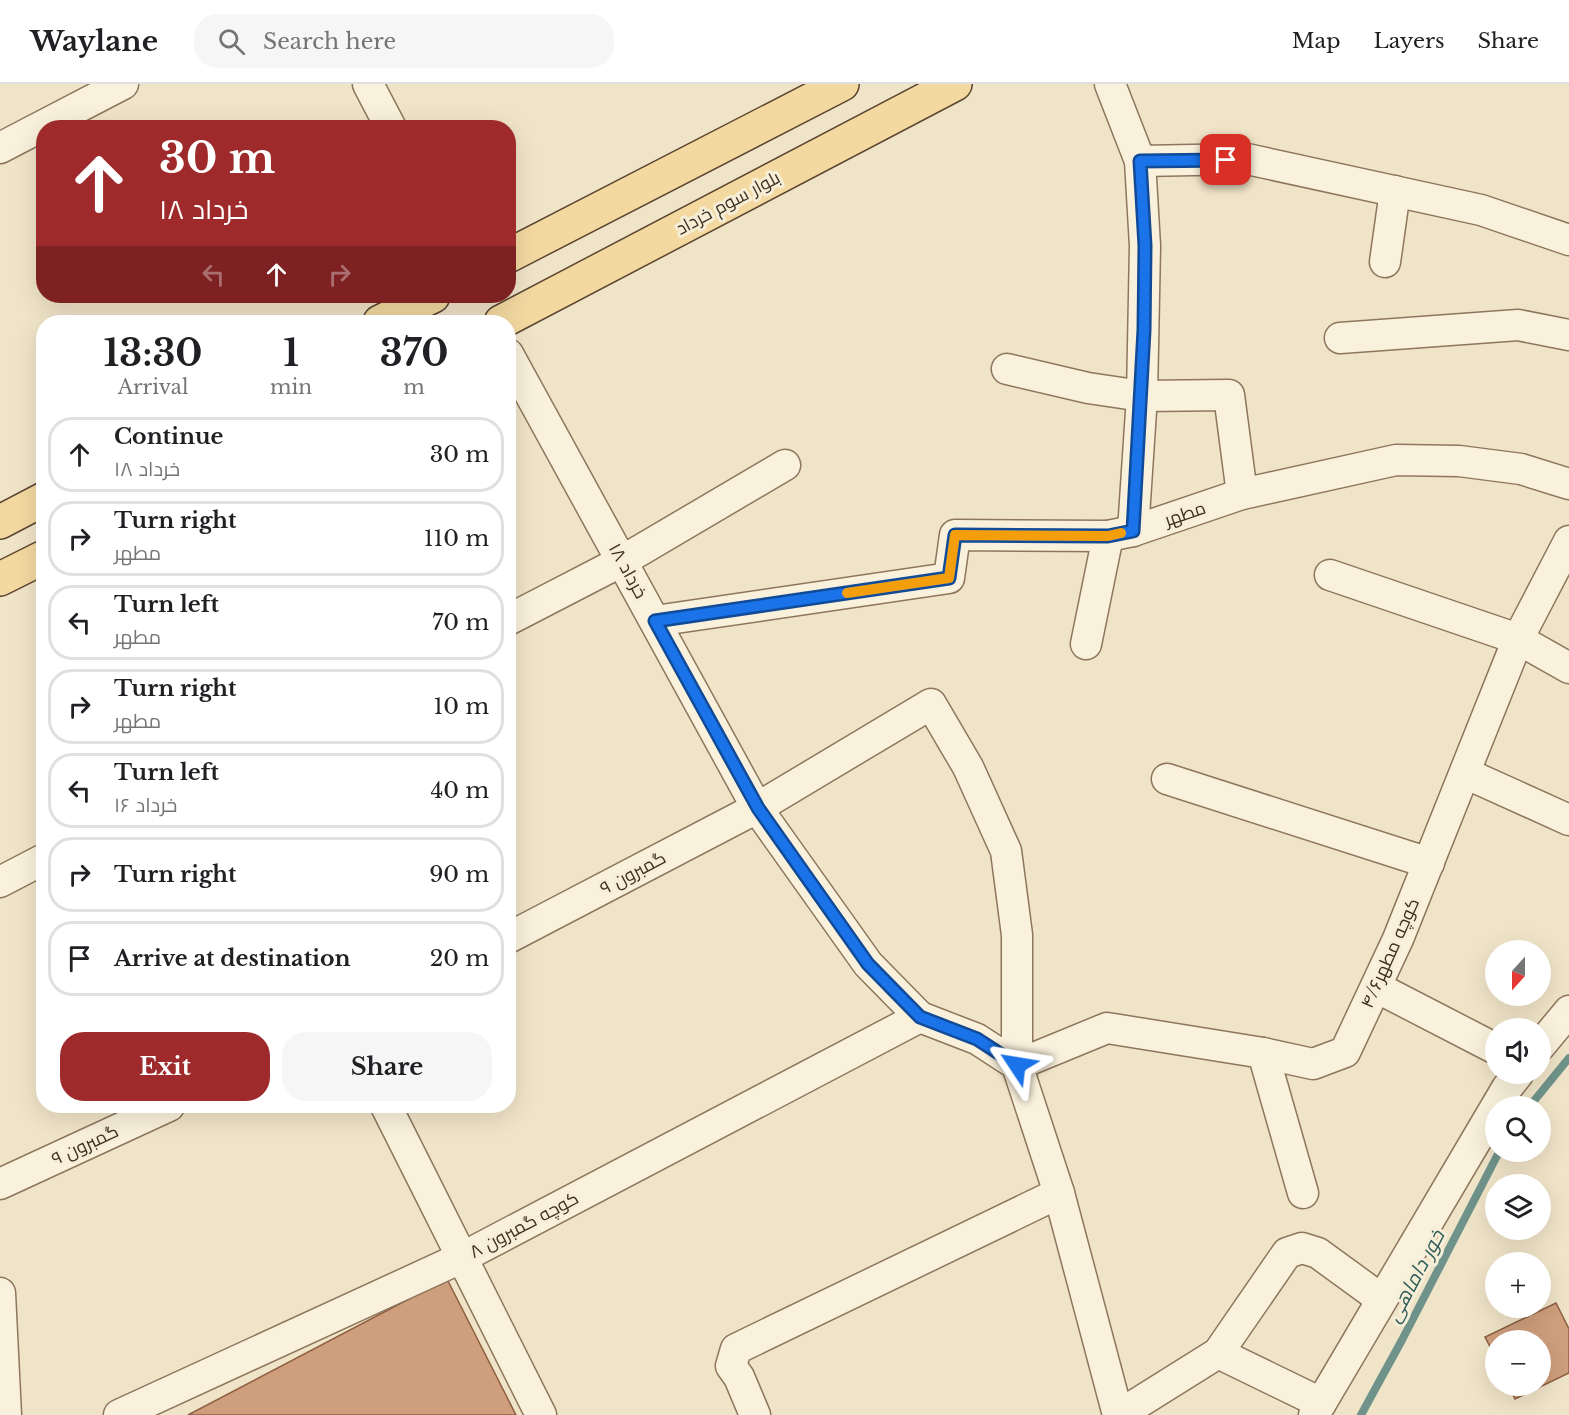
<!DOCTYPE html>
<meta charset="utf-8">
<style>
body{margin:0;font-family:"Libre Baskerville",Cairo,serif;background:#f6f6f6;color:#202124;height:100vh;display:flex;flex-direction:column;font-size:22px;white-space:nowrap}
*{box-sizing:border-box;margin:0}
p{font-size:20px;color:#757577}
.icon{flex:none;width:33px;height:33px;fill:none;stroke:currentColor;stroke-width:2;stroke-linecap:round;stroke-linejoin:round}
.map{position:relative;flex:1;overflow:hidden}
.sheet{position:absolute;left:36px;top:231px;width:480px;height:798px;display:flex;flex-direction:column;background:#fff;border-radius:24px;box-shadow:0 6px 24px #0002}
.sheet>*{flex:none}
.top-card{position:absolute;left:36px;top:36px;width:480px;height:183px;border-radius:24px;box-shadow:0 6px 24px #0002;background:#9e2a2b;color:#fff;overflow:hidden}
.needle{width:39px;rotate:201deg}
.fabs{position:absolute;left:1485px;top:856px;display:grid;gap:12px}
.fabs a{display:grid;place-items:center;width:66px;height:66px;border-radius:50%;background:#fff;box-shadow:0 6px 24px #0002;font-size:30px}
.pin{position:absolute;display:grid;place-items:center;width:51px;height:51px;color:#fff;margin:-26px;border-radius:12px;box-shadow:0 3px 9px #0006}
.me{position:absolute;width:66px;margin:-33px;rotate:303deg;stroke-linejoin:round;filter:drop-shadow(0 0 4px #0008)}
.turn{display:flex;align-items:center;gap:21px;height:126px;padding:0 24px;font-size:27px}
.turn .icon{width:78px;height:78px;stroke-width:2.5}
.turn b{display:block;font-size:42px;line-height:51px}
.lanes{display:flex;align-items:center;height:57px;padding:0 24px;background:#0003;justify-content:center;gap:30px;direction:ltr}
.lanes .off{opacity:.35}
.eta{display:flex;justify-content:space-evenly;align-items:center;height:102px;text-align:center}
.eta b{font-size:36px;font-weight:700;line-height:42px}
.action{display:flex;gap:12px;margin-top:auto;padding:12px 24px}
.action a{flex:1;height:69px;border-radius:24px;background:#9e2a2b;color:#fff;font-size:24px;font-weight:700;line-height:69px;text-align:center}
.action a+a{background:#f6f6f6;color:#202124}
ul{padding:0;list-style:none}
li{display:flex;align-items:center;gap:18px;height:75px;margin:0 12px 9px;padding:0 12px;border:3px solid #e0e0e0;border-radius:24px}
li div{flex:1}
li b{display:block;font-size:22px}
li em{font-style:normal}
header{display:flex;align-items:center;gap:36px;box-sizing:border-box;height:84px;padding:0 30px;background:#fff;border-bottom:2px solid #e0e0e0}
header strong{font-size:28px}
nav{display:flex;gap:33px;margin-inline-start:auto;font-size:21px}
.search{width:420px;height:54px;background:#f6f6f6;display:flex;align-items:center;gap:15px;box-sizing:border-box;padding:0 21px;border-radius:24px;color:#757577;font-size:22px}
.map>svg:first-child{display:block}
</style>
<header>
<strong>Waylane</strong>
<div class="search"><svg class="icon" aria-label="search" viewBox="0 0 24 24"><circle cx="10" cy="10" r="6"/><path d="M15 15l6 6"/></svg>Search here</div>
<nav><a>Map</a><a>Layers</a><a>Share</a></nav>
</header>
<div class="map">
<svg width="1569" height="1331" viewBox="0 0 1569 1331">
<rect width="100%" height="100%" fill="#f0e4c8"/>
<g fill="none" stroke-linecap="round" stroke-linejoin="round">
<!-- stream -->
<g stroke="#6f938a" stroke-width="8">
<path d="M1529,1023L1569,974"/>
<path d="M1361,1331L1402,1256L1499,1068"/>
</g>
</g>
<!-- building -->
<g fill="#cf9f7d" stroke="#8d5f41" stroke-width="1.5">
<path d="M447,1195L516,1331H188Z"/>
<path d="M1556,1219L1569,1245V1289L1515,1315L1509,1302H1540V1257H1496V1274L1485,1253Z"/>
</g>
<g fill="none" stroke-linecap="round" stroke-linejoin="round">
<defs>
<g id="street">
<path d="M368,0L391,44"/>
<path d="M1110,0L1140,77L1145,162L1142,312L1133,447"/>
<path d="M0,64L123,0"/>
<path d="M1140,77L1247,75L1481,126L1569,156"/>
<path d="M1385,178L1395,107"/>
<path d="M1340,254L1518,241L1569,251"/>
<path d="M508,270L757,724L868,880L920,933L977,955L1017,981L1059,1109L1118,1331"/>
<path d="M1007,285L1088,304L1142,312L1229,311L1242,410"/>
<path d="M1330,491L1518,555L1569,584"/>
<path d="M508,536L622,477L785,381"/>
<path d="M655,537L949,494L955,451L1108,452L1133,447L1242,410L1396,376L1459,377L1521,385L1569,400"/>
<path d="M1086,560L1108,452"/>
<path d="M1465,689L1569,736"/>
<path d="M1167,695L1429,779"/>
<path d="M0,798L44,775"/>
<path d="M508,854L757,724L931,620L968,683L1006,767L1017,851V981L1107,944L1263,969L1313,980L1345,968L1398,855L1518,555L1569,457"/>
<path d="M1376,903L1496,965"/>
<path d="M1540,962L1569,927"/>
<path d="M1263,969L1303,1109"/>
<path d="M386,1022L541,1331"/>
<path d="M0,1100L169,1022"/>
<path d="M0,1209L6,1331"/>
<path d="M1218,1269L1321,1319"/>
<path d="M119,1331L463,1173L920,933"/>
<path d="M755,1331L739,1293L731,1282L736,1265L1059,1109"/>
<path d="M1119,1331L1218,1269L1287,1169L1302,1164L1318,1169L1381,1215"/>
<path d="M1314,1331L1507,1004L1518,990"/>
</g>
<g id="primary">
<path d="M508,172L842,0"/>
<path d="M380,238L433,212"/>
<path d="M501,238L955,0"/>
<path d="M0,438L44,415"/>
<path d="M0,495L44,473"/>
</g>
</defs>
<!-- street casing -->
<use href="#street" stroke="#8d765c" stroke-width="33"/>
<!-- primary casing -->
<use href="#primary" stroke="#5b4430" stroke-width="36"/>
<!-- street -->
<use href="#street" stroke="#faf1dc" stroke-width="30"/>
<!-- primary -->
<use href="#primary" stroke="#f3d9a0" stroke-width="33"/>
</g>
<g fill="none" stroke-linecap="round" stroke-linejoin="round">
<defs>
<path id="route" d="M1017,981L977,955L920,933L868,880L758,724L655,537L949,494L955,451L1108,452L1133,447L1144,246L1145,162L1140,77L1226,76"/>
</defs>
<!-- route casing -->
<use href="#route" stroke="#114b97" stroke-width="15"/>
<!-- route -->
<use href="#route" stroke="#1a73e8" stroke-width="10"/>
<!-- slow -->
<path stroke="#f59e0b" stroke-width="10" d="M847,509L949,494L955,451L1108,452L1121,449"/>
</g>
<g text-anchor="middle" stroke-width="6" stroke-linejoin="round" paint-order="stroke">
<!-- street labels -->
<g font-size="18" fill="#3d2e20" stroke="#f7eed8">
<text transform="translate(728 119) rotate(-28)" y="6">بلوار سوم خرداد</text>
<text transform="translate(1185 430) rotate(-19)" y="6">مطهر</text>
<text transform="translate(628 487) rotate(61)" y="6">خرداد ۱۸</text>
<text transform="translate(633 789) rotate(-28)" y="6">گمبرون ۹</text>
<text transform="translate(1390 869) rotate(-66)" y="6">کوچه مطهر۴/۶</text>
<text transform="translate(85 1061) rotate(-25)" y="6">گمبرون ۹</text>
<text transform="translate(524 1141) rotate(-28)" y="6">کوچه گمبرون ۸</text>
</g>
<!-- water labels -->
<g font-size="20" font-style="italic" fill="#2f5d5a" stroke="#f7eed8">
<text transform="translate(1415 1192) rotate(-62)" y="7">خور داماهی</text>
</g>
</g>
</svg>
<div class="fabs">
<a><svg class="needle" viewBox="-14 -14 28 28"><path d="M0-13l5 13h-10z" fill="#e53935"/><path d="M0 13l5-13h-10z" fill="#757577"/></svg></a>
<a><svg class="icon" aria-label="sound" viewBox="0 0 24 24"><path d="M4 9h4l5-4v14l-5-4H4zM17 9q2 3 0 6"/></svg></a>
<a><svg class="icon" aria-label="search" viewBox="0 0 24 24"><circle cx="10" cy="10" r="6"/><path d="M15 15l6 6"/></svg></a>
<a><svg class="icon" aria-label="layers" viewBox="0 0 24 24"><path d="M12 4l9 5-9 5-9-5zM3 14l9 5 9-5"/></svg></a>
<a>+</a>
<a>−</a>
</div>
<div class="pin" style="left:1226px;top:76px;background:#d93025"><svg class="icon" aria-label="arrive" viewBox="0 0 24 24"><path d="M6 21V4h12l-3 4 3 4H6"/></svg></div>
<svg class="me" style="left:1017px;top:981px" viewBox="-20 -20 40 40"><path d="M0-17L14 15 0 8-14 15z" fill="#1a73e8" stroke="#fff" stroke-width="4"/></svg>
<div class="top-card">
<div class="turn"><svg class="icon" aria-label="ahead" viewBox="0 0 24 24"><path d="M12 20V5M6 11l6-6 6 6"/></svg><div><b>30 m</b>خرداد ۱۸</div></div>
<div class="lanes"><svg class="icon off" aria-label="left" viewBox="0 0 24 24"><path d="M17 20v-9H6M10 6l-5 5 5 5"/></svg><svg class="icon" aria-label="ahead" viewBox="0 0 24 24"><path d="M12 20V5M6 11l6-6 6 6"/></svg><svg class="icon off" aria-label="right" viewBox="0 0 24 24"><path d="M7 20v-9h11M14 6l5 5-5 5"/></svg></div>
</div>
<section class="sheet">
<div class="eta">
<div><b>13:30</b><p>Arrival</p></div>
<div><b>1</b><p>min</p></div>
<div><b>370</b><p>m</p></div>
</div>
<ul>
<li><svg class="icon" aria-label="ahead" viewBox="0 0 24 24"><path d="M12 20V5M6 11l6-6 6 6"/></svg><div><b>Continue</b><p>خرداد ۱۸</p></div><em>30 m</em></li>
<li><svg class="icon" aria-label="right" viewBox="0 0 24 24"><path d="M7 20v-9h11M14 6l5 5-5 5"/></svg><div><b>Turn right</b><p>مطهر</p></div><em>110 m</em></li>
<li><svg class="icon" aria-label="left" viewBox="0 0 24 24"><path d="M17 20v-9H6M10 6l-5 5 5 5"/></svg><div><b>Turn left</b><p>مطهر</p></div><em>70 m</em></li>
<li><svg class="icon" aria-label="right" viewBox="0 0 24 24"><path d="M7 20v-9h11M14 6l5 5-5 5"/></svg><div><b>Turn right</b><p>مطهر</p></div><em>10 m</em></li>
<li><svg class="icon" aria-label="left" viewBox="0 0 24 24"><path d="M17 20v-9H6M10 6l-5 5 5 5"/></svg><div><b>Turn left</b><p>خرداد ۱۶</p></div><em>40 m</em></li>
<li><svg class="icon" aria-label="right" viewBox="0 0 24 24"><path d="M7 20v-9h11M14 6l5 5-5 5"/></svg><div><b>Turn right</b></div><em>90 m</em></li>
<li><svg class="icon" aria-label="arrive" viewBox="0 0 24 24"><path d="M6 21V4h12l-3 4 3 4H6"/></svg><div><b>Arrive at destination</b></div><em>20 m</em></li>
</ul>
<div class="action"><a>Exit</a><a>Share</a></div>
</section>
</div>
